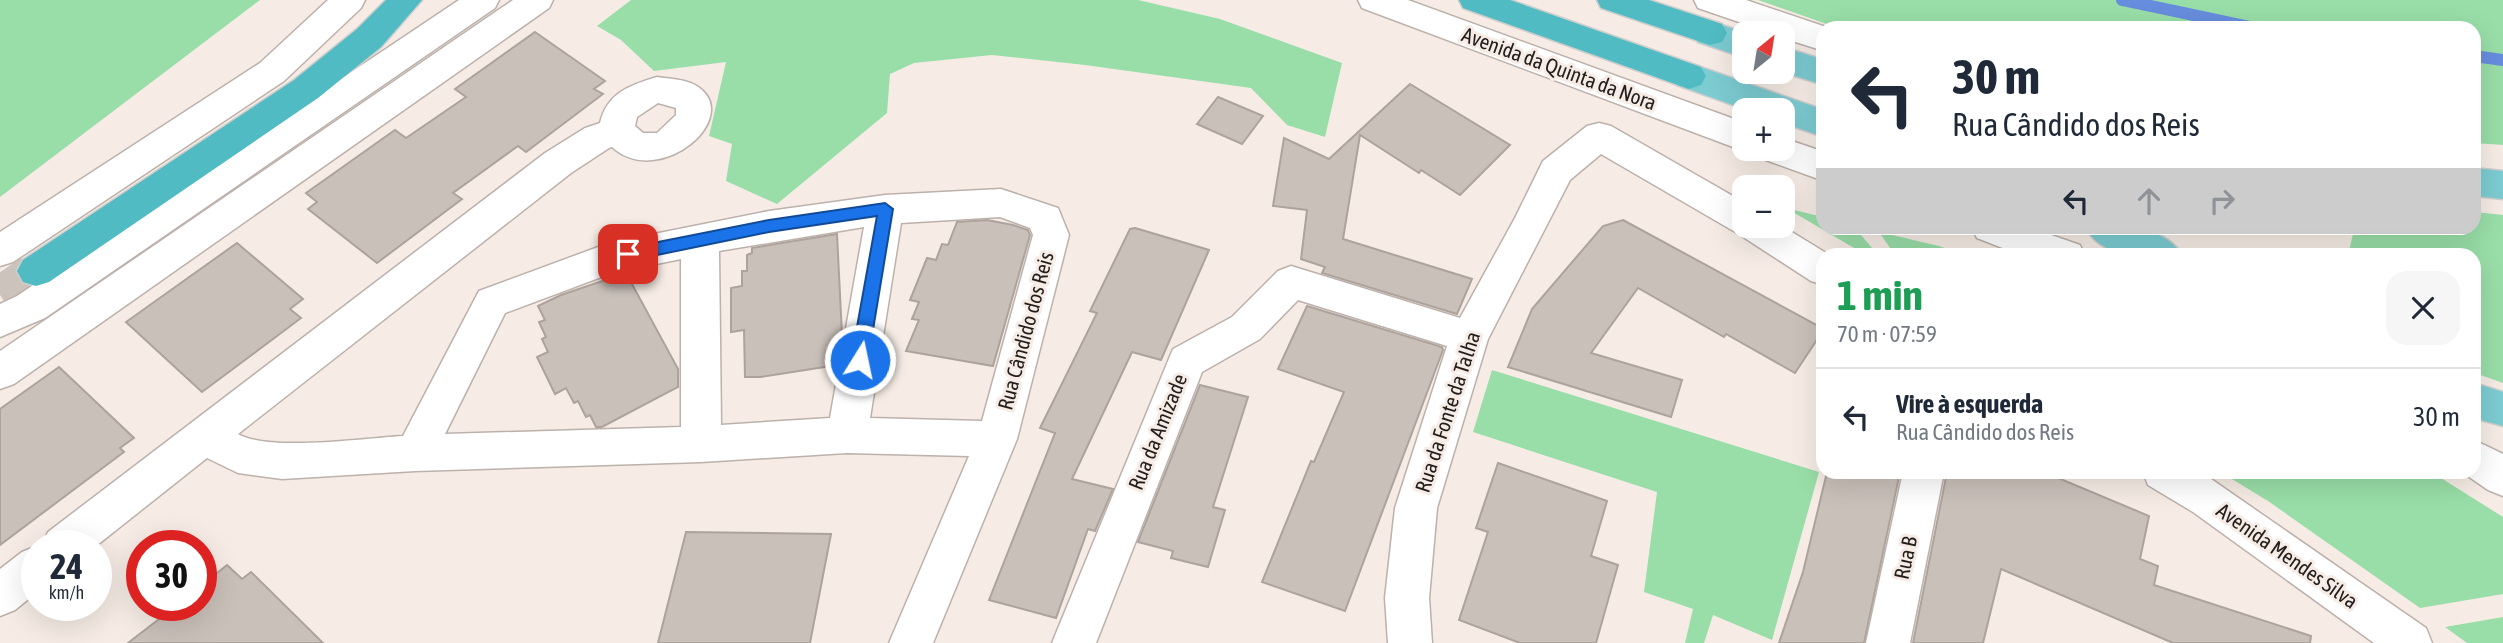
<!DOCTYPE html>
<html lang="pt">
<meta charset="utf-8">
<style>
body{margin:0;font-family:"Asap Condensed",sans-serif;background:#f6f6f7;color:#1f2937;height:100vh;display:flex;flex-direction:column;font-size:26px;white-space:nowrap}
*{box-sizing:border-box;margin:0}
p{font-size:23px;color:#747a83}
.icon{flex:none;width:38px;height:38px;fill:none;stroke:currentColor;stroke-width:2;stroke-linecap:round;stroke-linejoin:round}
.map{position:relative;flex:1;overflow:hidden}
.details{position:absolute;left:1816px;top:248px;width:665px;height:231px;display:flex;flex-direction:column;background:#fff;border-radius:21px;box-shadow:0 7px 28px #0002}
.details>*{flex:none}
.guide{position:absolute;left:1816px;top:21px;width:665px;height:214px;border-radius:21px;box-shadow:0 7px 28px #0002;background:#fff;color:#1f2937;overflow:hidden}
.needle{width:46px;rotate:30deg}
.controls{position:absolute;left:1732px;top:21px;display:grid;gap:14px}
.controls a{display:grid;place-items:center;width:63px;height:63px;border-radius:14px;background:#fff;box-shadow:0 7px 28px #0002;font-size:35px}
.speed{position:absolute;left:21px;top:530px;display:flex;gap:14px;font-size:35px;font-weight:700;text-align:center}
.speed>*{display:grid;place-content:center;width:91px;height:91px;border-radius:50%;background:#fff;box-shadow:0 7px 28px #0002;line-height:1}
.speed small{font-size:18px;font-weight:400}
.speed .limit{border:10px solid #d22;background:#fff;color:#111}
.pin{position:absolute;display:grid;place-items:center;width:60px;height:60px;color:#fff;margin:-30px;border-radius:14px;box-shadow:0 4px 10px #0006}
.me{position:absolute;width:77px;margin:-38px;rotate:10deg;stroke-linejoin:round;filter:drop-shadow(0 0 5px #0008)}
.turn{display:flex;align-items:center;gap:24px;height:147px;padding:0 21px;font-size:32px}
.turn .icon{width:91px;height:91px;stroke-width:2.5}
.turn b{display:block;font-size:49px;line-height:60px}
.lanes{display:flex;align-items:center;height:66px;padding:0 21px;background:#0003;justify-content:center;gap:35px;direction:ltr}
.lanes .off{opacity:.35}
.round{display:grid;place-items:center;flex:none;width:74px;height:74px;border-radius:21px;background:#f6f6f7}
.summary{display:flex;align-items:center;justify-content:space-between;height:119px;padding:0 21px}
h1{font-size:42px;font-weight:700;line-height:52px;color:#1e9e55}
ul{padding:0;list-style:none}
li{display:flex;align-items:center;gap:21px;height:98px;padding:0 21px;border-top:2px solid #e0e1e3}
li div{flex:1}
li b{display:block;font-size:26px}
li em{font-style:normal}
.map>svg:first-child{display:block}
</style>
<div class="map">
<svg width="2503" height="643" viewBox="0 0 2503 643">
<rect width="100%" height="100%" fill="#f6ece5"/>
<!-- green -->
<g fill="#99dea8">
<path d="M0,0H260L0,197Z"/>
<path d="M631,0H1138L1220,19L1342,63L1325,137L1287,125L1251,88L1085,65L992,55L914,63L890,74L887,113L777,204L726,181L732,144L709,136L726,62L654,71L621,40L597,26Z"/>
<path d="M1758,0H2503V145L2475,143L2474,28H1838Z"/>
<path d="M1786,208L1823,217L1824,228H1855L1878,255H1866Z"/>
<path d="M2475,212L2503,215V383L2475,373L2474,256L2348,255L2353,234L2359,228H2474Z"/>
<path d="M1879,232L1939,246L1963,255H1895Z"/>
<path d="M1492,370L1819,472L1772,640L1713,615L1704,643H1685L1693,609L1644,592L1657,492L1473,432Z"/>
<path d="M2222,473H2433L2503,517V594L2420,608L2268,501Z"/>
<path d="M2503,617V643H2467L2445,627Z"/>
</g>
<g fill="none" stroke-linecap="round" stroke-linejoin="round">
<!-- stream -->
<g stroke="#678dde" stroke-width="12">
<path d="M2122,0L2255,28"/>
<path d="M2474,56L2503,60"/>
</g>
</g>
<!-- building -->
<g fill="#cac0ba" stroke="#ada39d" stroke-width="2">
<path d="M535,32L605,81L594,89L603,94L526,152L518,146L453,193L462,199L377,263L308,209L317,202L306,193L395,130L406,138L466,97L455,89Z"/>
<path d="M1410,84L1510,145L1460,195L1421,170L1419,173L1360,135L1343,239L1472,279L1457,314L1322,273L1325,267L1301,259L1307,210L1273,206L1284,138L1329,159Z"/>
<path d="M1218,97L1263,116L1242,144L1197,124Z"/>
<path d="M987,220L1013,225L1028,230L1030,235L993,366L906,351L919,320L912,319L919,302L910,300L927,258L936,260L942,244L948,245L957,222Z"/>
<path d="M1623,220L1824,329L1795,373L1726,334L1724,337L1638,288L1591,353L1682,380L1671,417L1508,367L1532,309L1603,226Z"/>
<path d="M1135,228L1209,250L1161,360L1132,352L1072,479L1113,489L1095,531L1088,529L1056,618L989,600L1055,433L1040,428L1097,313L1090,311L1130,229Z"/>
<path d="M837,234L842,335L837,365L761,377H745L744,330L731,332V288L742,286V271H747V255L752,253V248Z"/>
<path d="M237,243L303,299L290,309L301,318L202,392L126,322Z"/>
<path d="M626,273L678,369V387L602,427H596L590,415L586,417L578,401L574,403L566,388L555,394L537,357L548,352L542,339L546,337L539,322L545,320L538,306L561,295Z"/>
<path d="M1307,306L1442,347L1443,350L1345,611L1262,582L1311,461L1314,462L1344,392L1278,369Z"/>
<path d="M59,367L134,438L120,448L124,452L0,545V409Z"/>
<path d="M1200,385L1248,397L1213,507L1225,510L1208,567L1171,558L1173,551L1138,542Z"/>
<path d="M1498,463L1607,501L1591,556L1618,565L1596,643H1520L1459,620L1488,532L1476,528Z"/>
<path d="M1827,472H1900L1864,643H1779L1803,572Z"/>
<path d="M1947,472H2044L2149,516L2140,559L2158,566L2154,585L2311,636L2310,643H2173L2001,569L1983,643H1913Z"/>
<path d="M686,532L831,534L810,643H658Z"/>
<path d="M227,565L242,579L251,572L323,643H128L176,606H201V586Z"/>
</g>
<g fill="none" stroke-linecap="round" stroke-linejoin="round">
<!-- trunk-tunnel -->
<path stroke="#ccc3bd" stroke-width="38" stroke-dasharray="38 19" stroke-linecap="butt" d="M0,295L36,271"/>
<defs>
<g id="minor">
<path d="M657,77C669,79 684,79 695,85C747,115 660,191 612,147L609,148L571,173L238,434C269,452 365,438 403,436L479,291L609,243L769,211L885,195L1001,189L1058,208L1069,235L1017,439L933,643H889L969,456L847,453L701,462L415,471L282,479L238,473L207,458L96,546H42L48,532L545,153L585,128L600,123C607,93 630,85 657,77ZM658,103L676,108V115L657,133H643L635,126L637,117ZM1000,217L1030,228L1033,235L982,421L870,418L901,223ZM864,227L830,418L721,425L719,251ZM681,259V427L445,434L505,313L612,273Z"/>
<path d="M1599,123L1611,126L1745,203V226H1782L1831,256H1824V285L1811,281L1737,233L1601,154L1570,180L1488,339L1437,508L1429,598L1432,643H1388L1385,598L1395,508L1447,346L1298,300L1260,339L1202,372L1096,643H1052L1173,349L1232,317L1278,271L1291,266L1460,318L1515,218L1543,161L1587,126Z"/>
<path d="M1903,472H1944L1910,643H1866Z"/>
<path d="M2143,472H2201L2426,628L2432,643H2374L2193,512L2148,485Z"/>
<path d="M37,546V592L15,610L0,616V569L22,552Z"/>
</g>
<path id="tertiary" d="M2474,440L2503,454V496L2488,490L2462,472H2474Z"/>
<g id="secondary">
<path d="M328,0H365L361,8L284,81L13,262L0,266V232L260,63Z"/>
<path d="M459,0H499L495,8L45,318L0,337V304L17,296Z"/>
<path d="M513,0H553L549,8L14,384L0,389V351Z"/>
<path d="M1358,0H1408L1745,123V149H1750L1745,150L1733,147L1362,8Z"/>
<path d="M1694,0H1746L1829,28H1824V51L1783,38V33H1771L1698,8Z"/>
<path d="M1783,138L1824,152V181L1763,159L1758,149H1783Z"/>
<path d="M1972,228H2031L2080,245L2085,256H2023L1977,238Z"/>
</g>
<g id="primary">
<path d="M1710,21L1746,33L1745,58L1698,42L1693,33L1698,24Z"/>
<path d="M1783,47L1824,60V85L1782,72Z"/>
<path d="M1689,63L1824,110V137L1783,123V110H1747L1677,85L1672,76L1677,67Z"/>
<path d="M2474,168L2503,171V199L2474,196Z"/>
<path d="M2086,228C2115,225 2167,225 2182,256C2151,256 2103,261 2086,228Z"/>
<path d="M2474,383L2503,392V426L2474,418Z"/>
</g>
<g id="trunk">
<path d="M386,0H422L381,47L318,98L49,282L36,286L23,282L17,271L23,260L294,80L357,29Z"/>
<path d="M1459,0H1510L1701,67L1706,76L1701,85L1689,89L1463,8Z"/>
<path d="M1597,0H1649L1722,24L1727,33L1722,42L1710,45L1601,8Z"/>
</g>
</defs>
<!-- minor casing -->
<use href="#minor" stroke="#bcb1ab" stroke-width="3"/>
<!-- tertiary casing -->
<use href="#tertiary" stroke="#bcb1ab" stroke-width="3"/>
<!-- secondary casing -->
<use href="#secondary" stroke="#bcb1ab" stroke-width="3"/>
<!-- primary casing -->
<use href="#primary" stroke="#cececd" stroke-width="3"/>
<!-- trunk casing -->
<use href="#trunk" stroke="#cececd" stroke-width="3"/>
<!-- minor -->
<use href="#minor" fill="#fff" fill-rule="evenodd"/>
<!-- tertiary -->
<use href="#tertiary" fill="#fff" fill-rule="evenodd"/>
<!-- secondary -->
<use href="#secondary" fill="#fff" fill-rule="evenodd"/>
<!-- primary -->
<use href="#primary" fill="#7cccd2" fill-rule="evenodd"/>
<!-- trunk -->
<use href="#trunk" fill="#50bbc3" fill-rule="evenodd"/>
</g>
<!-- route -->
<path fill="#1a73e8" stroke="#114b97" stroke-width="2" d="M885,203L893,209L868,360L865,365H854L851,360L877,216L769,232L628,261L621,254L628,248L769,220Z"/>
<g text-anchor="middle" stroke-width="6" stroke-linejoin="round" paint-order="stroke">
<!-- street labels -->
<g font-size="21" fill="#221e1c" stroke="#f6ece5">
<text transform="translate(1559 69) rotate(20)" y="7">Avenida da Quinta da Nora</text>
<text transform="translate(1026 331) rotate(-75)" y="7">Rua Cândido dos Reis</text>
<text transform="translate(1448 412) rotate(-72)" y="7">Rua da Fonte da Talha</text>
<text transform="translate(1158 432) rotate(-68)" y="7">Rua da Amizade</text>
<text transform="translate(2287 556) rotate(35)" y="7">Avenida Mendes Silva</text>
<text transform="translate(1906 558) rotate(-78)" y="7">Rua B</text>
</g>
</g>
</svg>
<div class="controls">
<a><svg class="needle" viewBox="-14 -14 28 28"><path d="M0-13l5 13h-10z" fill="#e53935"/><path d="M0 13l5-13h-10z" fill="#747a83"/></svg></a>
<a>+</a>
<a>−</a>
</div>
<div class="speed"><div>24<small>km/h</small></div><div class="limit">30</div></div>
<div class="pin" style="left:628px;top:254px;background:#d93025"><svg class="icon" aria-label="arrive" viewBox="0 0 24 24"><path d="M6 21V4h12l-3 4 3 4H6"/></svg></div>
<svg class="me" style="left:860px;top:360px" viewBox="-20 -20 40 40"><circle r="17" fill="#1a73e8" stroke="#fff" stroke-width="3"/><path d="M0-11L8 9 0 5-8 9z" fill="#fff"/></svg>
<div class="guide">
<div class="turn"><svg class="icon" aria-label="left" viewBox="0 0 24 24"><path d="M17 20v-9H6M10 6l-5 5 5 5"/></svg><div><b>30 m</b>Rua Cândido dos Reis</div></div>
<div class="lanes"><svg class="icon" aria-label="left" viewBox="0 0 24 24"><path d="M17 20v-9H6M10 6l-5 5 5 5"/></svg><svg class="icon off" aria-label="ahead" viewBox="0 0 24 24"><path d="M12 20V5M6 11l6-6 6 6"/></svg><svg class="icon off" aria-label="right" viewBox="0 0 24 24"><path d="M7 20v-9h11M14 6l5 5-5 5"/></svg></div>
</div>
<section class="details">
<div class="summary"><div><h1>1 min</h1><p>70 m · 07:59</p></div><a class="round"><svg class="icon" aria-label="close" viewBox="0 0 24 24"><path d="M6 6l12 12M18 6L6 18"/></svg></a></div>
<ul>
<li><svg class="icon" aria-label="left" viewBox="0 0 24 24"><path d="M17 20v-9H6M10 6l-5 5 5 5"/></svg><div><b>Vire à esquerda</b><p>Rua Cândido dos Reis</p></div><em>30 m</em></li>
</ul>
</section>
</div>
